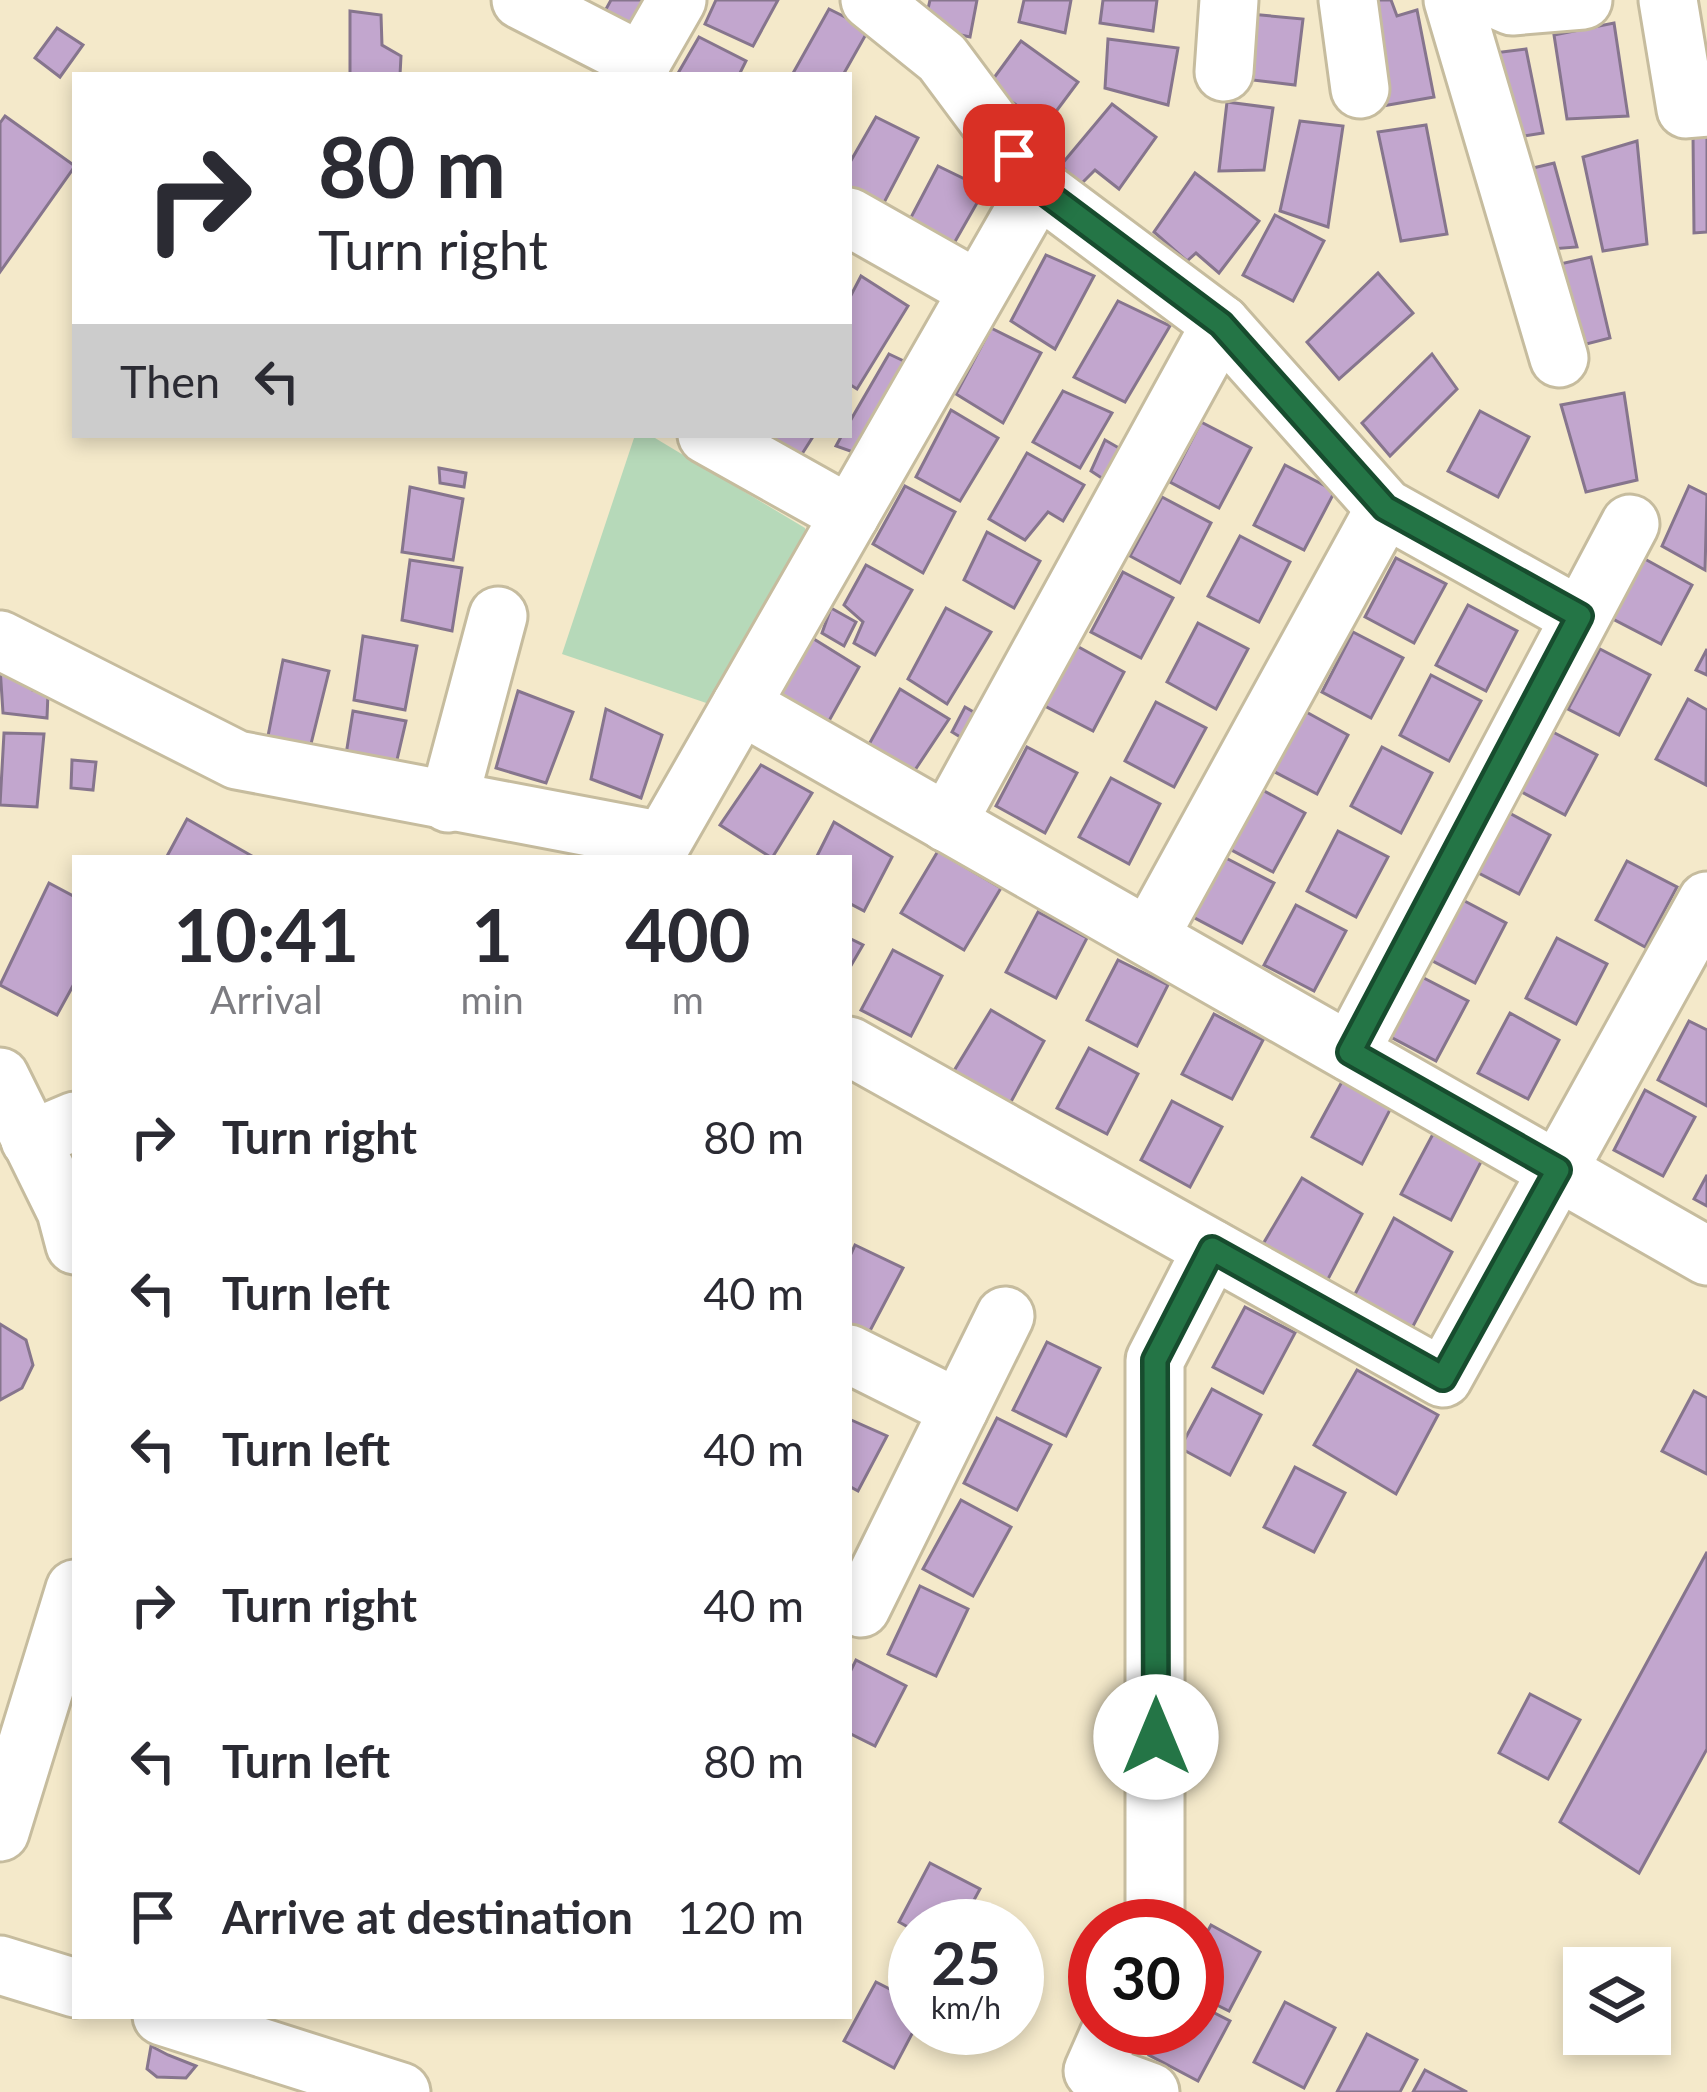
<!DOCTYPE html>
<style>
body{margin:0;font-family:Lato,sans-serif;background:#f2f2f3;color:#2b2b33;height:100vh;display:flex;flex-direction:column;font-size:45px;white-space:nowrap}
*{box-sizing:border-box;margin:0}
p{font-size:39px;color:#7c7c81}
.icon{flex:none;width:66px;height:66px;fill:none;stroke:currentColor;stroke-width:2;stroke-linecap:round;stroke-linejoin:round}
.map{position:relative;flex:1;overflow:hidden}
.panel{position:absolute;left:72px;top:855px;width:780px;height:1164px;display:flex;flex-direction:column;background:#fff;border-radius:0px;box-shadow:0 6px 18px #0003}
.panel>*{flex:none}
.guide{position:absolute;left:72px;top:72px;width:780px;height:366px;border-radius:0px;box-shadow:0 6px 18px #0003;background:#fff;color:#2b2b33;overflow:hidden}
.buttons{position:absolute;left:1563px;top:1947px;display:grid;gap:24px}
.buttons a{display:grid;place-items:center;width:108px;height:108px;border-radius:0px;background:#fff;box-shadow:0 6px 18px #0003;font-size:60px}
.speed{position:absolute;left:888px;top:1899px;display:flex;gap:24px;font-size:60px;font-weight:700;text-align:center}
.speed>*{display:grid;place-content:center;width:156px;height:156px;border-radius:50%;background:#fff;box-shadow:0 6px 18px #0003;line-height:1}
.speed small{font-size:30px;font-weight:400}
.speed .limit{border:18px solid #d22;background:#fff;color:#111}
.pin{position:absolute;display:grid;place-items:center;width:102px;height:102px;color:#fff;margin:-51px;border-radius:24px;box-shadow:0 6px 18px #0006}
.me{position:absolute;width:132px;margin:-66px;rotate:0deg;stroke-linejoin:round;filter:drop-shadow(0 0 9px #0008)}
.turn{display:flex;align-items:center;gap:42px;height:252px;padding:0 48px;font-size:54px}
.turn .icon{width:156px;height:156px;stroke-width:2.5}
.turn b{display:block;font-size:84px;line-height:102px}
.then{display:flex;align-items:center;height:114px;padding:0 48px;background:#0003;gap:24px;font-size:45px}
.eta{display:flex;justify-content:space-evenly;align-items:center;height:204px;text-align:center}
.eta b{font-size:72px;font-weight:700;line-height:84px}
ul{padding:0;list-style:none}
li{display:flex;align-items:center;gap:36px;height:156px;padding:0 48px}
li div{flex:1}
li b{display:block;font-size:45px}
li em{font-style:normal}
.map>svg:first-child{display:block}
</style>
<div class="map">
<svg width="1707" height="2092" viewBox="0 0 1707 2092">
<rect width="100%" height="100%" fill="#f4e9ca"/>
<!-- green -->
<path fill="#b6d9b9" d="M635,435H650L805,528L810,556L724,709L562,654Z"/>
<!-- building -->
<g fill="#c2a6ce" stroke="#86758d" stroke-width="3">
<path d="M611,0H648L629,35L600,20Z"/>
<path d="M716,0H778L753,46L705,24Z"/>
<path d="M930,0H977L970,37L924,27Z"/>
<path d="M1024,0H1071L1065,33L1019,22Z"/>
<path d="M1103,0H1157L1153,31L1100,23Z"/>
<path d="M1362,0H1391L1397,16L1417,10L1434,97L1377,107Z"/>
<path d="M829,9L869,29L843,75H792Z"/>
<path d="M350,11L381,15L382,45L401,56L400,75H350Z"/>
<path d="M1250,14L1303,19L1295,85L1244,79Z"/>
<path d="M1614,23L1628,116L1567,119L1554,35Z"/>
<path d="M57,28L83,45L60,77L35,58Z"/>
<path d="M699,37L746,61L739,75H677Z"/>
<path d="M1108,39L1178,48L1168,105L1105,88Z"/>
<path d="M1021,41L1078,82L1046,125L988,86Z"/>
<path d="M1526,49L1543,133L1505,139L1486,54Z"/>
<path d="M1227,102L1273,108L1264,170L1219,171Z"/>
<path d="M1112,104L1156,137L1119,189L1095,170L1079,186L1061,165Z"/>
<path d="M5,116L75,166L0,272V123Z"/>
<path d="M876,117L918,138L878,214L849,200V164Z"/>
<path d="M1300,121L1343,126L1328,227L1280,211Z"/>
<path d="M1426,125L1447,234L1401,241L1378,132Z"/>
<path d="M1707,133V232L1694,233L1693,135Z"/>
<path d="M1637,141L1647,244L1603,251L1583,157Z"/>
<path d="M1554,163L1577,247L1538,250L1516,172Z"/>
<path d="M938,166L985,189L953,245L907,225Z"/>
<path d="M1195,173L1259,221L1219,273L1196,253L1187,261L1154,232Z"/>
<path d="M1275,215L1324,241L1293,301L1243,275Z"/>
<path d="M1046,255L1094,276L1055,349L1011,321Z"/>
<path d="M1591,257L1610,338L1567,349L1542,268Z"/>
<path d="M1378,273L1413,313L1339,379L1307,342Z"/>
<path d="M861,276L908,306L857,389L849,384V299Z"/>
<path d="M1118,301L1170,326L1125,402L1074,377Z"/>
<path d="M991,328L1041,353L1003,423L956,394Z"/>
<path d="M889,354L912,365L864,456L836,446L842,435H849V423Z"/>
<path d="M1432,354L1457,389L1390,456L1362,423Z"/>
<path d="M1063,391L1112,413L1080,468L1033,442Z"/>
<path d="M1624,393L1637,480L1586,492L1561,405Z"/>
<path d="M951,410L998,438L960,501L916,477Z"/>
<path d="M1480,411L1529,437L1498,497L1448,471Z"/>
<path d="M1201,422L1251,448L1219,508L1170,482Z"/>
<path d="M761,435H814L795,465Z"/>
<path d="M1105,440L1131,455L1114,486L1091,471Z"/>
<path d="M1027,453L1084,485L1063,521L1048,512L1025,540L989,519Z"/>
<path d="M1285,465L1335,491L1304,550L1254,525Z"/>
<path d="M439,468L466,473L464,487L440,483Z"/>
<path d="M905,486L955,512L923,573L873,544Z"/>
<path d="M1689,486L1707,495L1705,570L1662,546Z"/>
<path d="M410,487L463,499L453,560L402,552Z"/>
<path d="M1162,497L1211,523L1180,583L1130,556Z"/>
<path d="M987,532L1040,561L1014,608L964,580Z"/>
<path d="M1240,536L1290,562L1259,622L1208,596Z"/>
<path d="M1396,558L1446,584L1414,643L1365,617Z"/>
<path d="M1643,558L1692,585L1661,644L1611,618Z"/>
<path d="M410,560L462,568L452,631L402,620Z"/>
<path d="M866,565L912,590L875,655L854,643L863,622L844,605Z"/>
<path d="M1123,572L1173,598L1141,658L1091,632Z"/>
<path d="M1468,605L1517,631L1486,691L1436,665Z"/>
<path d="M831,608L856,622L844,646L822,633Z"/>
<path d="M946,608L991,632L947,704L908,679Z"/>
<path d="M1198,623L1248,649L1216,709L1167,682Z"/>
<path d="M1353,632L1403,658L1371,718L1322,692Z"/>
<path d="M363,636L417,646L405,710L354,700Z"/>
<path d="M809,636L859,667L825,728L777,701Z"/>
<path d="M1075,645L1124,672L1093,731L1043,705Z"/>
<path d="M1600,649L1650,675L1619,735L1568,709Z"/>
<path d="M1707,649V675L1696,670Z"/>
<path d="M283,660L329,671L309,752L267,741Z"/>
<path d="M0,667L34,672L33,690L48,693L47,718L3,713Z"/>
<path d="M1431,675L1481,701L1449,761L1400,735Z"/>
<path d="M900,689L949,719L907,782L863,755Z"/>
<path d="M518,691L573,712L546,783L496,768Z"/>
<path d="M1688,699L1707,710L1706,785L1656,759Z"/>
<path d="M1156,702L1206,728L1174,787L1125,761Z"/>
<path d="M965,707L984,718L970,743L952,732Z"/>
<path d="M1299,708L1348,735L1317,794L1267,768Z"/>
<path d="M606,709L662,735L641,798L591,779Z"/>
<path d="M353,711L406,721L393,777L344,767Z"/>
<path d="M1547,729L1597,755L1565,815L1516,789Z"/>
<path d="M4,733L44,734L37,807L0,805Z"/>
<path d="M1027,747L1077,773L1045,833L996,806Z"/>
<path d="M1382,747L1432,773L1401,833L1351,806Z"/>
<path d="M72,760L96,762L93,790L71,788Z"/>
<path d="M761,765L812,793L772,858L720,825Z"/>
<path d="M1111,778L1160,804L1129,864L1079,837Z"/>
<path d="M1255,786L1305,813L1273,872L1224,846Z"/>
<path d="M1500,808L1550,835L1519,894L1469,868Z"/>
<path d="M187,819L252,856L251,858H166Z"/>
<path d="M834,822L892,857L864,911L849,903V858H816Z"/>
<path d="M1338,831L1388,857L1356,917L1307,891Z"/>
<path d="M938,851L1001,888L964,950L901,913Z"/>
<path d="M1224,857L1274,883L1242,943L1193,917Z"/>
<path d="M1627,861L1677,887L1645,947L1596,920Z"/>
<path d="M49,883L75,897V982L57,1015L0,985Z"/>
<path d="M1457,897L1506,923L1475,983L1425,957Z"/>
<path d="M1296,905L1346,931L1314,991L1264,965Z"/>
<path d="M1038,912L1087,938L1056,998L1006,972Z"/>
<path d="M849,938L863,945L849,969Z"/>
<path d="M1557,938L1607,964L1576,1024L1526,998Z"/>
<path d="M893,950L942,976L911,1036L861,1010Z"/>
<path d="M1118,960L1168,985L1137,1046L1087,1020Z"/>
<path d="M1418,975L1468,1001L1436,1061L1387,1035Z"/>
<path d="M991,1010L1044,1041L1007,1109L949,1079Z"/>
<path d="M1510,1013L1559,1040L1528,1099L1478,1073Z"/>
<path d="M1214,1014L1263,1040L1232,1099L1182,1074Z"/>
<path d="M1689,1021L1707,1030V1106L1658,1080Z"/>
<path d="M1089,1048L1138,1074L1107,1134L1057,1108Z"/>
<path d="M1344,1078L1393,1104L1362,1164L1312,1137Z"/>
<path d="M1645,1090L1695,1117L1663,1176L1614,1150Z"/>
<path d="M1172,1101L1222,1127L1190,1187L1141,1160Z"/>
<path d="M1433,1134L1482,1160L1451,1220L1401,1194Z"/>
<path d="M1707,1175V1206L1694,1199Z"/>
<path d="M1302,1178L1362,1214L1327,1281L1263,1244Z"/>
<path d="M1394,1218L1452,1252L1411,1330L1354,1296Z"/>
<path d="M855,1245L903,1268L863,1344L849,1334V1258Z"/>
<path d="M1245,1307L1295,1333L1263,1393L1213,1367Z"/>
<path d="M0,1324L26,1340L33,1365L22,1388L0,1400Z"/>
<path d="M1047,1342L1100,1368L1066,1436L1013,1410Z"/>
<path d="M1357,1370L1438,1415L1396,1494L1314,1445Z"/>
<path d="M1212,1389L1261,1415L1230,1475L1180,1448Z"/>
<path d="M1694,1391L1707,1398V1474L1662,1451Z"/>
<path d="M997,1418L1051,1445L1017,1510L964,1483Z"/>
<path d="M849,1419L887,1436L858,1491L849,1486Z"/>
<path d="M1295,1467L1345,1493L1314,1552L1264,1527Z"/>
<path d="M961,1500L1011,1527L973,1596L923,1569Z"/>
<path d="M1707,1552V1749L1639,1873L1560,1822Z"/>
<path d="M920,1586L968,1609L936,1676L888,1654Z"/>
<path d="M856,1660L906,1686L875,1746L849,1733V1674Z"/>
<path d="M1530,1694L1580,1720L1548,1779L1499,1753Z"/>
<path d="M930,1863L980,1889L960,1926H915V1931L899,1922Z"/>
<path d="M1211,1925L1260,1952L1229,2011L1197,1995V1951Z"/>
<path d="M876,1982L915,2002V2028L894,2068L844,2041Z"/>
<path d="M1285,2002L1335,2028L1304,2088L1254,2062Z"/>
<path d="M1197,2004L1230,2021L1198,2081L1149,2055L1163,2028H1197Z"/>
<path d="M1367,2034L1417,2060L1400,2092H1337Z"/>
<path d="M151,2046L168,2055L196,2066L186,2078L157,2077L147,2069Z"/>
<path d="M1425,2070L1467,2092H1413Z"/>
</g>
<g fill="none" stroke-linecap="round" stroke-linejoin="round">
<defs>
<g id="minor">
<path d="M521,0L642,62"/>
<path d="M870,0L942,58L1038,187L1221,324L1385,508L1580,617"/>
<path d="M1348,0L1360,89"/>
<path d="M1453,0L1559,358"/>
<path d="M1498,0L1512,6L1583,0"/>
<path d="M1668,0L1686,109L1707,107"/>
<path d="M1224,72L1229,0"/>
<path d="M634,75L677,0"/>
<path d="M849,217L978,290"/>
<path d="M707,435L850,515"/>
<path d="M0,640L237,760L663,841L1038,187"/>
<path d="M741,705L1707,1256"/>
<path d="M448,803L498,616"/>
<path d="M947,823L1221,324"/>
<path d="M1149,937L1385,508"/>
<path d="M849,1046L1443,1378L1707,901"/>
<path d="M1350,1052L1630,524"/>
<path d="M0,1077L66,1211L75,1245"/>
<path d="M30,1140L75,1121"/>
<path d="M849,1354L959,1409"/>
<path d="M849,1602L861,1608L1005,1316"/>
<path d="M0,1832L75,1589"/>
<path d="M1155,1926V1360L1212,1249"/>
<path d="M0,1965L75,1988"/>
<path d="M162,2016L401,2092"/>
<path d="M1112,2028L1093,2071L1150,2092"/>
</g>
</defs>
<!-- minor casing -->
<use href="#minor" stroke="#c6bc9e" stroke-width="63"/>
<!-- minor -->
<use href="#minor" stroke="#fff" stroke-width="57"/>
</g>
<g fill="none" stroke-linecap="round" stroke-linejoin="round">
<defs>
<path id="route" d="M1014,155L1038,187L1221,324L1385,508L1580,616L1350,1052L1558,1170L1443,1378L1212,1249L1155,1360L1156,1737"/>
</defs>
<!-- route casing -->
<use href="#route" stroke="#174c2e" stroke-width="30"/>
<!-- route -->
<use href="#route" stroke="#247546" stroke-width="21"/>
</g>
</svg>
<div class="buttons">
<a><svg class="icon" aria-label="layers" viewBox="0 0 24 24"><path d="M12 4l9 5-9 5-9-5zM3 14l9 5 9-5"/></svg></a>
</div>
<div class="speed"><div>25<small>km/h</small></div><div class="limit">30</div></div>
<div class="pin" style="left:1014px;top:155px;background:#d93025"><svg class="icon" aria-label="arrive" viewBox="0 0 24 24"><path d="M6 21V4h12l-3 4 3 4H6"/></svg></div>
<svg class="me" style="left:1156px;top:1737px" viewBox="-20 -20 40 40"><circle r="19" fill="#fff"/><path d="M0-13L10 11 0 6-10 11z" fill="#247546"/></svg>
<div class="guide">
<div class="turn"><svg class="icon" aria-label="right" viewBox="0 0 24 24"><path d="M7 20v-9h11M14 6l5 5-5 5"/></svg><div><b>80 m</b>Turn right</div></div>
<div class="then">Then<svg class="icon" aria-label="left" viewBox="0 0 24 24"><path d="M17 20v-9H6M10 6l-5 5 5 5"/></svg></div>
</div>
<section class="panel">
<div class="eta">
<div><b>10:41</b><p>Arrival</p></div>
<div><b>1</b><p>min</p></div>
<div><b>400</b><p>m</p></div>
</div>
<ul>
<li><svg class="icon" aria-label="right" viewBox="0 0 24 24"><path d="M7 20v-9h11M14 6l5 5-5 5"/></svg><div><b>Turn right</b></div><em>80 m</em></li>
<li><svg class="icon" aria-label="left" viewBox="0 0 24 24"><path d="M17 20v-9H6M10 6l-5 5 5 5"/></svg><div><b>Turn left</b></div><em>40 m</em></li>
<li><svg class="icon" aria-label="left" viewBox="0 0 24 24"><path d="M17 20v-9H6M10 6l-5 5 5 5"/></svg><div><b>Turn left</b></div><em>40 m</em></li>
<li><svg class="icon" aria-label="right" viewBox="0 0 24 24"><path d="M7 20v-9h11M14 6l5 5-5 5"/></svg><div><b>Turn right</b></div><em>40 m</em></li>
<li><svg class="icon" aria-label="left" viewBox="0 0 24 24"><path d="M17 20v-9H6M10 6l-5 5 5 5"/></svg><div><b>Turn left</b></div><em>80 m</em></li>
<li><svg class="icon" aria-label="arrive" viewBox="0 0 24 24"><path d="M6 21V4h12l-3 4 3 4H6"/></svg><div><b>Arrive at destination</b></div><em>120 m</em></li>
</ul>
</section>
</div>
